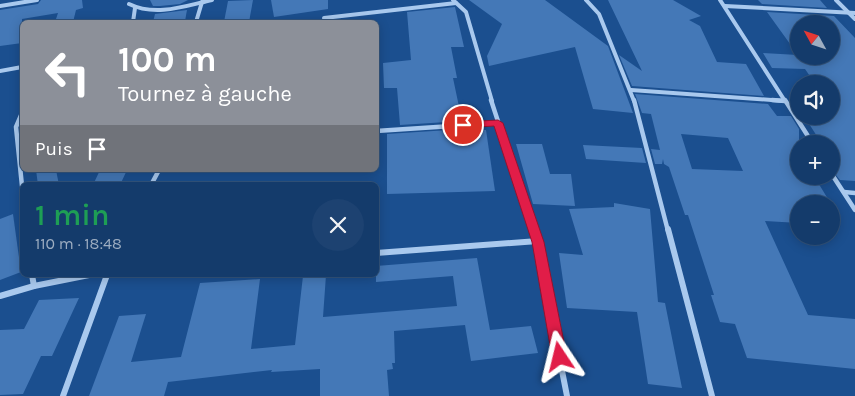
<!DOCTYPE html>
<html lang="fr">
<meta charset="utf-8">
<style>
body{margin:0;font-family:Karla,sans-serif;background:#1d4271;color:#f1f3f6;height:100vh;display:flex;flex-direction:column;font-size:19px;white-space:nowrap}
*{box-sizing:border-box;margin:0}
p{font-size:16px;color:#9dadc1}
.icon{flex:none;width:28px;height:28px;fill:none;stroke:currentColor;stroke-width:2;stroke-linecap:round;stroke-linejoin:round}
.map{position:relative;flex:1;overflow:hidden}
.sheet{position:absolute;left:20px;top:182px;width:359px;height:95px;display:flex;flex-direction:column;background:#143b6b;border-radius:8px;box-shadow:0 2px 12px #0003,0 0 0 1px #33557e}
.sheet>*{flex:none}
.guide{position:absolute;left:20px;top:20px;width:359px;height:152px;border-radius:8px;box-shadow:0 2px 12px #0003,0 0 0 1px #33557e;background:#8c9099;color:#fff;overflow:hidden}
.needle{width:32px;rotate:310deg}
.fabs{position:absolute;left:790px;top:15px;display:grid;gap:10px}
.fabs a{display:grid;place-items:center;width:50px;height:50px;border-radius:50%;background:#143b6b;box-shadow:0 2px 12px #0003,0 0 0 1px #33557e;font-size:25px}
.pin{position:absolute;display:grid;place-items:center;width:42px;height:42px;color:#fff;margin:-21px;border:2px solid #fff;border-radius:50%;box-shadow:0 1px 5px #0007}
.me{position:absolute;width:55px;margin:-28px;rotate:350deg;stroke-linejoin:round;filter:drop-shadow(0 0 4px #0008)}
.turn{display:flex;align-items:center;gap:18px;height:105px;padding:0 15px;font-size:22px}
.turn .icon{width:65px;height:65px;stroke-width:2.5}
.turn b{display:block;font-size:35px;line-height:42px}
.then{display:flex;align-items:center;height:48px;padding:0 15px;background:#0003;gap:10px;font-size:19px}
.round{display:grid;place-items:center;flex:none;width:52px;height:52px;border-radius:26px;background:#1d4271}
.summary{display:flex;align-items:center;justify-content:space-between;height:85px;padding:0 15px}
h1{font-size:30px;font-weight:600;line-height:38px;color:#1e9e55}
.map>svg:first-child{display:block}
</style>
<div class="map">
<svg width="855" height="396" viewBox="0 0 855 396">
<rect width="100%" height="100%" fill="#1b4f8f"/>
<!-- building -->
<g fill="#4478b7" fill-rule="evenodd">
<path d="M41,0H82L83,8L76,10L73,22H55L58,13L22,19V43L0,46V10L38,4Z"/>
<path d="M150,0H188L180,4L160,6H153Z"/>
<path d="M253,0L249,22H224L228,1Z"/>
<path d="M271,0H328V9L274,17Z"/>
<path d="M469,0H545L608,46L633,113L593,109L575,47L489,66L487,56L502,24Z"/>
<path d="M608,0H673L701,16L689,20L700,26L717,62L746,64L764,96L632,86L619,55L642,71Z"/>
<path d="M758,0H820L827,8L762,4Z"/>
<path d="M455,7L464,47H451L457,78H453L462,121L400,125L397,88H384L383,63L411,60L407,12Z"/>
<path d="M187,10L185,21L153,22L155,14Z"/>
<path d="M767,12L834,16L855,38V181L840,180L831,169V144H822L804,116H831V83L814,82L805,69L772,68L763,53L798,55ZM799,24H831V56H799Z"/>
<path d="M635,94L768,104L777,116H791L799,129V176H814L831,204H799V223L765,221L808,315L855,319V369L747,358L735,324L720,322L711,295H714L688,215H685L669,167L664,164L663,159L662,164H655L651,149L660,150L651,114L642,113ZM681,134L728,138L743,171L692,169Z"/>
<path d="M464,129L486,130L495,191L387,194V134Z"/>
<path d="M516,144H542L550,174H571L575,206L533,204Z"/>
<path d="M583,145L642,148L646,163L586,159Z"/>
<path d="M36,170H56L59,185H38Z"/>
<path d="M100,170H127L120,185H93Z"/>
<path d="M614,203L650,209L658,302L665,303L682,388L648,384L637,312L567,308L559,253L583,255L569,209L614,207Z"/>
<path d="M13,214L21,272L0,280V219Z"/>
<path d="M477,258L490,330L531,326L538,353L471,361L465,325L394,331L395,363H392L393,369L387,370L389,396H320V369L271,372L272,370L168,382L164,396H89L119,316L146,314L131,362L181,357L200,283L260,279L251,349L295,345L303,276L326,275L323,317L457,306L453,276L376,282V266Z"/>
<path d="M79,298L52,356H41L23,394L0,395V330L24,329L39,300Z"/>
</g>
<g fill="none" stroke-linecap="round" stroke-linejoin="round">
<!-- street-far2 -->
<g stroke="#a9c9ee" stroke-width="4">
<path d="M453,0L466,12L492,101"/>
<path d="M586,0L599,14L634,101"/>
<path d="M720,0L785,101"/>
<path d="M836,0L855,19"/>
<path d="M129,4C156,17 185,6 212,0"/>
<path d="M0,6L37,0"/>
<path d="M725,6L855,13"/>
<path d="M324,18L456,3"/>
<path d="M133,22L135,8"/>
<path d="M196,22L202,2"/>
<path d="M0,71L22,67"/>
<path d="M631,90L785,101"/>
</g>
<!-- street-far1 -->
<g stroke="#a9c9ee" stroke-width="4.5">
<path d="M491,100L534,231"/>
<path d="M634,100L668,231"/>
<path d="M772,100L785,101"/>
<path d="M785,100L813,144"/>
<path d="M22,113L16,127L22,186"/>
<path d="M376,131L498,123"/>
<path d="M831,173L855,210"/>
<path d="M151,185L159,170"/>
<path d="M844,192L855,193"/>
</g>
<!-- street -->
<g stroke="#a9c9ee" stroke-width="6">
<path d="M534,229L567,396"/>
<path d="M668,229L712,396"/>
<path d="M376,253L538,241"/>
<path d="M32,275L34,286"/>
<path d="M0,296L34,286L89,275"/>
<path d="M63,396L107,275"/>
</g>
</g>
<!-- route -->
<path fill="#e11d48" stroke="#92132f" d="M498,120L503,123L544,242L567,357L565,362L560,364L554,362L552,357L532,242L494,126L463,128L458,125L463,122Z"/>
</svg>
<div class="fabs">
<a><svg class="needle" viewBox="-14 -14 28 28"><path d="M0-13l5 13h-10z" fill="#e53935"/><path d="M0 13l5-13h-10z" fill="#9dadc1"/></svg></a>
<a><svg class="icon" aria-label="sound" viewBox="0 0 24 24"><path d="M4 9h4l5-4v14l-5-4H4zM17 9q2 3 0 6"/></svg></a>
<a>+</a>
<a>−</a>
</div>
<div class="pin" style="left:463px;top:125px;background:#d93025"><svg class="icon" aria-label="arrive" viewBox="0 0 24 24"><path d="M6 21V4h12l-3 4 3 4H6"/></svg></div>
<svg class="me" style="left:560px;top:357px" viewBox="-20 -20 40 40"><path d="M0-17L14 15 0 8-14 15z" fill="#e11d48" stroke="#fff" stroke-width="4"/></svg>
<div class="guide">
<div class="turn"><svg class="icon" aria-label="left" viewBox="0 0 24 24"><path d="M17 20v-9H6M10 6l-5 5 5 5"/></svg><div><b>100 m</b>Tournez à gauche</div></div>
<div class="then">Puis<svg class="icon" aria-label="arrive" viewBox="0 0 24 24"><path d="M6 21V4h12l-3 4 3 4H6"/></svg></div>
</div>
<section class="sheet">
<div class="summary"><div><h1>1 min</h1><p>110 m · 18:48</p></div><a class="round"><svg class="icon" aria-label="close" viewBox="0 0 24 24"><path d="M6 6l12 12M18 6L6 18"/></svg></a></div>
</section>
</div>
